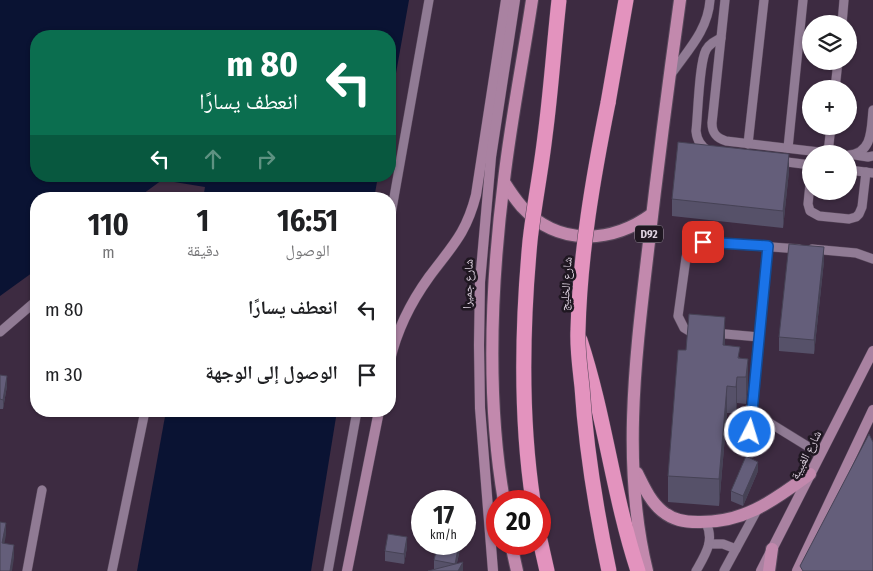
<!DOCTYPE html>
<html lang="ar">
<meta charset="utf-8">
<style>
body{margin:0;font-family:"Fira Sans Condensed","Noto Naskh Arabic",sans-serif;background:#f2f2f2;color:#202124;direction:rtl;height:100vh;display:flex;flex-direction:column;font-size:19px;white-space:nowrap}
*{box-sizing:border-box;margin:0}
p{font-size:16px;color:#757577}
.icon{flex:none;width:28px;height:28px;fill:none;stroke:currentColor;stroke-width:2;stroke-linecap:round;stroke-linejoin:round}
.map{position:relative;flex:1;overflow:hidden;direction:ltr}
.sheet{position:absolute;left:30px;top:192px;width:366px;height:225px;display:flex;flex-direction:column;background:#fff;border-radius:20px;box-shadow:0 1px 4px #0004;direction:rtl}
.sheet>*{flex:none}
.banner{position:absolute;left:30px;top:30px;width:366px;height:152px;border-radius:20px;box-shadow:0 1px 4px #0004;direction:rtl;background:#0b6e4f;color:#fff;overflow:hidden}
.fabs{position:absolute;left:802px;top:15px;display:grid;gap:10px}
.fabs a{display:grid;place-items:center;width:55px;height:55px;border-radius:50%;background:#fff;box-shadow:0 1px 4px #0004;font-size:25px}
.speed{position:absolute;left:411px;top:490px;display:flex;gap:10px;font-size:25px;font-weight:700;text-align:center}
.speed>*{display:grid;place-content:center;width:65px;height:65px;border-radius:50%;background:#fff;box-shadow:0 1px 4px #0004;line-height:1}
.speed small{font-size:12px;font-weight:400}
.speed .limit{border:8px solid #d22;background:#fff;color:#111}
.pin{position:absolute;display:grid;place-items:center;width:42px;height:42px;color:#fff;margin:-21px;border-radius:10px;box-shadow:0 2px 8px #0006}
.me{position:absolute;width:55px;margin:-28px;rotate:5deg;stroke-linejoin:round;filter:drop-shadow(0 0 4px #0008)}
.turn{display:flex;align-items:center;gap:18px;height:105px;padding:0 15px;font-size:22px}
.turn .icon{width:65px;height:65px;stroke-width:2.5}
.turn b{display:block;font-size:35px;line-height:42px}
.lanes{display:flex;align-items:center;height:48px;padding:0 15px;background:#0003;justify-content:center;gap:25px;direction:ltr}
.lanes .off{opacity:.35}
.eta{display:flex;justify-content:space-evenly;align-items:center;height:85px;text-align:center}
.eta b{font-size:30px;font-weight:700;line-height:35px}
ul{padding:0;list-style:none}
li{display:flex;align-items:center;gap:15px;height:65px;padding:0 15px}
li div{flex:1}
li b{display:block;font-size:19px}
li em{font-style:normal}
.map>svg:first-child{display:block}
</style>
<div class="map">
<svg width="873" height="571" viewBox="0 0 873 571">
<rect width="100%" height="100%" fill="#3d2b41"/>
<!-- water -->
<g fill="#0a1333">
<path d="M0,0H409L390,107V36H36V176H378L374,199H203L205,187L162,180L136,199H36V270L0,296Z"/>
<path d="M166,411H337L311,571H137Z"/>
</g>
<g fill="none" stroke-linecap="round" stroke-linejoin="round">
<defs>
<g id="lane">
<path d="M725,0L712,123C712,133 716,138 726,141L836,154"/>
<path d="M842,24L844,0"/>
<path d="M672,73C688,50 708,30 710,0"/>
<path d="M835,89L838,61"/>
<path d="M748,144L764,0"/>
<path d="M788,148L803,0"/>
<path d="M709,151C701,147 697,141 696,131C698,114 699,63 706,50C709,44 715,41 721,38"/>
<path d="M828,153L831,126"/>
<path d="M849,155C873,153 871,128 873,110"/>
<path d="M855,155L868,157L873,156"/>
<path d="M779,161L811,165"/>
<path d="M849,170L873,173"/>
<path d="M811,174L808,204L810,211L819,216L849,219L856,217L859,214L862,207L866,172"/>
<path d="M390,220L429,0"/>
<path d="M812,249L856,253L873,259"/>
<path d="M0,332L36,301"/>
<path d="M699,332L689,331L684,328L678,316L686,258C688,248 694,244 703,242L799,249"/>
<path d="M714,333L759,337"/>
<path d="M752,412L820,454"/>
<path d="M748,451L768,246"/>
<path d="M709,544H723L736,549"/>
<path d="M27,571L42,490"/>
<path d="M112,571L145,411"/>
<path d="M328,571L357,411"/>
<path d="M696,571C705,555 715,541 706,523"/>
<path d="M724,571L757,510"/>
</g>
<g id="secondary">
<path d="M390,360C397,330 411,302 429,277C452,246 466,234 476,195L506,0"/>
<path d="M347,571L379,411"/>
<path d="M493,571L480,408L479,345L480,282L491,157L515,0"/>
<path d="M761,571L873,351"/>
<path d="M797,571L873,410"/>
</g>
<g id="primary">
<path d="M504,182C509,190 515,199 522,207C558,246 611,244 652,214"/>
<path d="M637,473C644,487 650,501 662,511C673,520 684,522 698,522C745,523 774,500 810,474"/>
<path d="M504,501C486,398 491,284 504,180C511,120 523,60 532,0"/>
<path d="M511,544L517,571"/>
<path d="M647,571C622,469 635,361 647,259C657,172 668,86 680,0"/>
<path d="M769,571L772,549"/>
</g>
<g id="highway">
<path d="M608,103L626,0"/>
<path d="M580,340C605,416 613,495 638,571"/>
<path d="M540,540L547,571"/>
</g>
</defs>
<!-- lane casing -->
<use href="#lane" stroke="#58485b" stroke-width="10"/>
<!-- secondary casing -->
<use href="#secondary" stroke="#58485b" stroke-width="11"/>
<!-- primary casing -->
<use href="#primary" stroke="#58485b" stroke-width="14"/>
<!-- highway casing -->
<use href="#highway" stroke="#58485b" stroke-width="16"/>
<!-- lane -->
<use href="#lane" stroke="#907b94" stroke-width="9"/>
<!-- secondary -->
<use href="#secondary" stroke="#a982a1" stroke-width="10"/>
<!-- primary -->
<use href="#primary" stroke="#c289ad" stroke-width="12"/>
<!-- highway -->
<use href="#highway" stroke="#e393be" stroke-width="15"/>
<defs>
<g id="highway-bridge">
<path d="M608,103C593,178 580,253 578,330C577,348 580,368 582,387C586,449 596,510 609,571"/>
<path d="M533,501C520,415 522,327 530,241C534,205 541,171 545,136C551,91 554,45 559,0"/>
</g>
</defs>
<!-- highway-bridge casing -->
<use href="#highway-bridge" stroke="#58485b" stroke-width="16" stroke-linecap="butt"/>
<!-- highway-bridge -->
<use href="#highway-bridge" stroke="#e393be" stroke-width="15"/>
</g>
<!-- wall -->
<g fill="#565169">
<path d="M789,171L783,228L672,216V199Z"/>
<path d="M824,261L814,354L779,351V337Z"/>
<path d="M725,345L740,358L748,359V385L746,404L737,403L736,413H727L719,506L668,502V476Z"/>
<path d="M0,375L7,386L3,409H0Z"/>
<path d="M758,471L743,506L731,501V491Z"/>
<path d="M461,544L457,563L463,571L434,569V560Z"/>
<path d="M407,547L404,564L385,561V551Z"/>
</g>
<!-- shaded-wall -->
<g fill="#464255">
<path d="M789,154V171L783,228V211Z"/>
<path d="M824,247V261L814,354V340Z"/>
<path d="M725,317V344L723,371V345Z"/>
<path d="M748,359V385L746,404V377Z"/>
<path d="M7,376V386L3,409V400Z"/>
<path d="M737,377V403L736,413V387Z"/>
<path d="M727,386V413L719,506V479Z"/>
<path d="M758,462V471L743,506V496Z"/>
<path d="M6,523V535L2,556V543Z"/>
<path d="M407,537V547L404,564V554Z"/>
<path d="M459,544H461V545L455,571V564Z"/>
<path d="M14,545V558L12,571H10Z"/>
<path d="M463,562V571H458Z"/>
</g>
<!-- building -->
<g fill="#645e7a" stroke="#464255">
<path d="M678,142L789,154L783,211L672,199Z"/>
<path d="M789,244L824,247L814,340L779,337Z"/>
<path d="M689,314L725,317L723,345L740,347L738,358L748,359L746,377H737L736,387L727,386L719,479L668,476L678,350H686Z"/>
<path d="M0,375L7,376L3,400L0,399Z"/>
<path d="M869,434L873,442V571H803L800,566Z"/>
<path d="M746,456L758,462L743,496L731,491Z"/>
<path d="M0,522L6,523L2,543L14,545L10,571H0Z"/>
<path d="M388,534L407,537L404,554L385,551Z"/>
<path d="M438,544H459L455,564L434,560Z"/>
<path d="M463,562L458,571H428Z"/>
</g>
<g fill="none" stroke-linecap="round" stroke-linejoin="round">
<defs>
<path id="route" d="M703,242L768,246L750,432"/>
</defs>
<!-- route casing -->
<use href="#route" stroke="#114b97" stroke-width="12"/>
<!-- route -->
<use href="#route" stroke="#1a73e8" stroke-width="9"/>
</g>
<g text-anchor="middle" stroke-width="5" stroke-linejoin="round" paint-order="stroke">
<!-- shield labels -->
<rect fill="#1f1721" stroke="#a499a6" stroke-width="1" x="635" y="225.5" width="28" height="17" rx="4"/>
<g font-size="11" font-weight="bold" fill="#ddd1df">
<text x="649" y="238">D92</text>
</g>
<!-- street labels -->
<g font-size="12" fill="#ddd1df" stroke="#1f1721">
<text transform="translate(468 284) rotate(-88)" y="4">شارع جميرا</text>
<text transform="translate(566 284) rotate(-86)" y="4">شارع الخليج</text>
<text transform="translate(806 455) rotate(-63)" y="4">شارع الغبيبة</text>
</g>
</g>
</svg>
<div class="fabs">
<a><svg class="icon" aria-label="layers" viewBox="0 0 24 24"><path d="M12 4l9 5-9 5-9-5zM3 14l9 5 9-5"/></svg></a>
<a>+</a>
<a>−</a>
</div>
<div class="speed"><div>17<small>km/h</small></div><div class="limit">20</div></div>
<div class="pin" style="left:703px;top:242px;background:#d93025"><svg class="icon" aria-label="arrive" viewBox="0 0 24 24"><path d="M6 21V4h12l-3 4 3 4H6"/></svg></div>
<svg class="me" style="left:750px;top:432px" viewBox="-20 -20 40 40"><circle r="17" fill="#1a73e8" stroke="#fff" stroke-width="3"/><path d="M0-11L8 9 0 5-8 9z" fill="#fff"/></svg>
<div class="banner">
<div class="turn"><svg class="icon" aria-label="left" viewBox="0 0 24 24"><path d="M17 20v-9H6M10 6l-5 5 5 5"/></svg><div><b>80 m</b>انعطف يسارًا</div></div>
<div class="lanes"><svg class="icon" aria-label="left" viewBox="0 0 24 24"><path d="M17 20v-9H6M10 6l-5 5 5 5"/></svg><svg class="icon off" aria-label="ahead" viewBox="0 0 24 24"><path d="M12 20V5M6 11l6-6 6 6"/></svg><svg class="icon off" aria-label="right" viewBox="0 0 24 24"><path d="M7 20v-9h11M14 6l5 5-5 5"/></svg></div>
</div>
<section class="sheet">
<div class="eta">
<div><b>16:51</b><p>الوصول</p></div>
<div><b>1</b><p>دقيقة</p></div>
<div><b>110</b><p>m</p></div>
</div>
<ul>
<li><svg class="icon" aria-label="left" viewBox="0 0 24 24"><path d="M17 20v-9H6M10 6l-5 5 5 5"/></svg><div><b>انعطف يسارًا</b></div><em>80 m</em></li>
<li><svg class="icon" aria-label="arrive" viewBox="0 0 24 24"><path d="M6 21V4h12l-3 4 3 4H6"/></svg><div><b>الوصول إلى الوجهة</b></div><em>30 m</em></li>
</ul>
</section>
</div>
